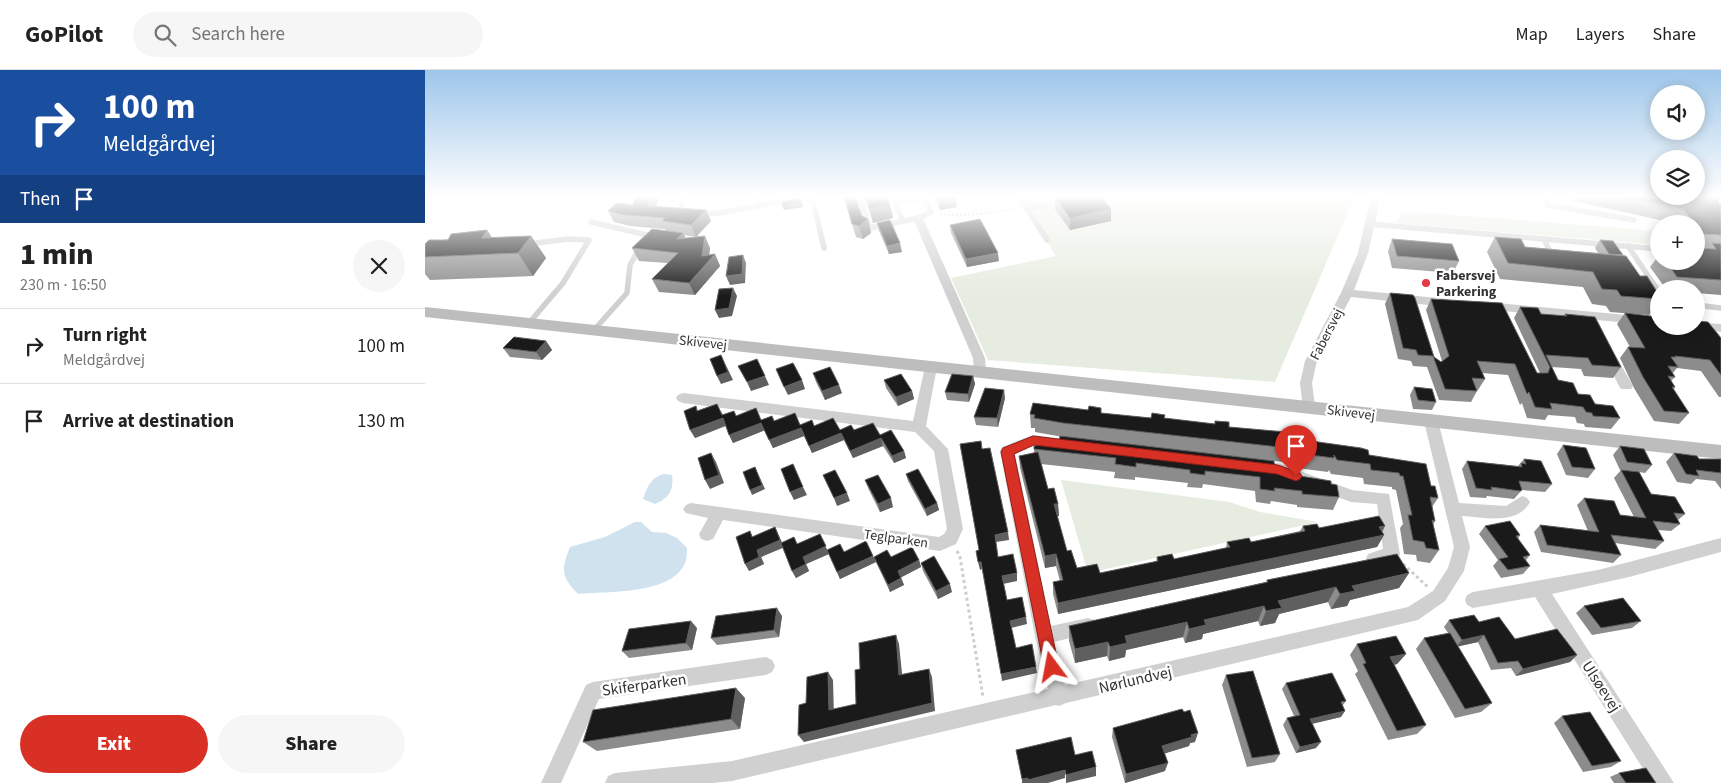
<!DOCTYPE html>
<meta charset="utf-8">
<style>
body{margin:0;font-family:"Source Sans 3",sans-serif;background:#f6f6f6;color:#222;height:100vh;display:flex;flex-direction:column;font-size:19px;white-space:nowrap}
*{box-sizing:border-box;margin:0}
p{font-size:16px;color:#767676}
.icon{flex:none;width:28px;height:28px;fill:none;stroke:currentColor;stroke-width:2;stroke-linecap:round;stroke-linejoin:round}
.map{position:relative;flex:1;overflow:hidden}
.side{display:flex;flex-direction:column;background:#fff;width:425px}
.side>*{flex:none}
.banner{background:#1a4fa0;color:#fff;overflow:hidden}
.buttons{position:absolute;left:1225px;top:15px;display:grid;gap:10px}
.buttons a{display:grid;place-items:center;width:55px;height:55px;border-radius:50%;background:#fff;box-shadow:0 2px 12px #0003;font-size:25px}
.pin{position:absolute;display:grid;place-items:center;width:42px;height:42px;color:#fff;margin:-51px -21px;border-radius:50% 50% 50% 0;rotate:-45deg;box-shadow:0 0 5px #0007}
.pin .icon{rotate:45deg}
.me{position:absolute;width:55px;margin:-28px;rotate:347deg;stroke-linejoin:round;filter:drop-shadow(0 0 4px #0008)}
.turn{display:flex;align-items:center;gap:18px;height:105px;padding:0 20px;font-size:22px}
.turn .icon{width:65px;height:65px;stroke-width:2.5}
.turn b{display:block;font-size:35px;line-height:42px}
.then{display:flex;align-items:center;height:48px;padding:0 20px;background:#0003;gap:10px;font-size:19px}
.round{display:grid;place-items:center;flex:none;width:52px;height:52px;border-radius:26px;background:#f6f6f6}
.headline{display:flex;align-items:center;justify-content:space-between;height:85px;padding:0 20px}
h1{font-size:30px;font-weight:800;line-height:38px}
.action{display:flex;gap:10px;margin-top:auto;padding:10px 20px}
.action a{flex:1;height:58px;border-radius:30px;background:#d93025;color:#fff;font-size:20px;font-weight:800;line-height:58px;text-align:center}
.action a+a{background:#f6f6f6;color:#222}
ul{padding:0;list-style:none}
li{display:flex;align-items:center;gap:15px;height:75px;padding:0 20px;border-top:1px solid #e0e0e0}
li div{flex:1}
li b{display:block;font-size:19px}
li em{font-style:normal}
header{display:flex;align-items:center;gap:30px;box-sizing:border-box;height:70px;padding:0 25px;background:#fff;border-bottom:1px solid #e0e0e0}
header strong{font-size:24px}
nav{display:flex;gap:28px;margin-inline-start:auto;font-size:18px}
.search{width:350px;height:45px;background:#f6f6f6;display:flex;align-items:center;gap:12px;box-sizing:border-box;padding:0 18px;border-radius:28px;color:#767676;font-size:19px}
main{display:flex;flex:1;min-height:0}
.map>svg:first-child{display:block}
</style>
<header>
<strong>GoPilot</strong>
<div class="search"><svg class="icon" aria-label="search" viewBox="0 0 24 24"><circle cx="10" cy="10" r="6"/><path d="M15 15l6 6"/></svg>Search here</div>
<nav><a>Map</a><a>Layers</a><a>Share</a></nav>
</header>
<main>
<section class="side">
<div class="banner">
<div class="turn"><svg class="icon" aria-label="right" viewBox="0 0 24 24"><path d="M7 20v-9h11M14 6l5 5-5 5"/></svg><div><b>100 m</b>Meldgårdvej</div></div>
<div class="then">Then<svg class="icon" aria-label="arrive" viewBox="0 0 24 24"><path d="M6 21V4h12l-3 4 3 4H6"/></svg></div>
</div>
<div class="headline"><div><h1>1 min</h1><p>230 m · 16:50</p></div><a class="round"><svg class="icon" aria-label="close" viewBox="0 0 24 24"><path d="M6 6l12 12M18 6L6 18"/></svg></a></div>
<ul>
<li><svg class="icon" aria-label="right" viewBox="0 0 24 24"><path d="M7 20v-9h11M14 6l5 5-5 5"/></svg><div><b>Turn right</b><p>Meldgårdvej</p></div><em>100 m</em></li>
<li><svg class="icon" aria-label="arrive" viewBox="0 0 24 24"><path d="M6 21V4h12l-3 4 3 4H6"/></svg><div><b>Arrive at destination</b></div><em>130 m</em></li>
</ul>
<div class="action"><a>Exit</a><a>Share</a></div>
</section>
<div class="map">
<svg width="1296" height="713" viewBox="0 0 1296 713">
<rect width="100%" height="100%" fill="#fff"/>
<!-- green -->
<g fill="#e6ecdf">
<path d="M594,126H930L850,312L563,290L526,208L631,186Z"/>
<path d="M978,141L1234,161V175L970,153Z"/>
<path d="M636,410L804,432L835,442L893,452L663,503Z"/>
</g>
<!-- water -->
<g fill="#cfe2ee">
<path d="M239,404L247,405C249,420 244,428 230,434L218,429C222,417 226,407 239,404Z"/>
<path d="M210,452H216L227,462L241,463L252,468L262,478C262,482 262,489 260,493C247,525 182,521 153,524C136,506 136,500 145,477L180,467Z"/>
</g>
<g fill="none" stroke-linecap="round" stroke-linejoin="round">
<!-- path-far1 -->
<g stroke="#cdcdcd" stroke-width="2" stroke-dasharray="2 2" stroke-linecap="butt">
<path d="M173,126L174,132L191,135"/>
<path d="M515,144C541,147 565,143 591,138"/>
</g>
<!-- path -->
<g stroke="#cdcdcd" stroke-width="3" stroke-dasharray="3 3" stroke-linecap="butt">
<path d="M532,481L535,487L558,627"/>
<path d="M978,494L1003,517"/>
</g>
<!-- lane -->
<g stroke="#d0d0d0" stroke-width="5.5">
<path d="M258,126L255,142L258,143"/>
<path d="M334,126L335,135"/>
<path d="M387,126L399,178"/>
<path d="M434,126L445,158L493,148L506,142L499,127L470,133L478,151"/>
<path d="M594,126L622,170"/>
<path d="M1123,126L1122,135L1209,150"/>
<path d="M602,139L637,132"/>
<path d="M273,144L294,143L384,126"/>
<path d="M166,152L222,165L205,195L202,223L169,260"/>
<path d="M944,154L1234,179"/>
<path d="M1119,169L1126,184"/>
<path d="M103,174L143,169L164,170L138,213L104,253"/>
<path d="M1203,176L1234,222"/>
<path d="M1271,235L1296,238"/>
</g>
<!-- street -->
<g fill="#d0d0d0" fill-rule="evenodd">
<path d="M946,126H956L943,183L929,220L1023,229L1029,233L1023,237L926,227L892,291L887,313L890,336L888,339H878L875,313L880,291L916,223L933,183Z"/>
<path d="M493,145L498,148L560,288L561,302L560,305L555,306L549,302L548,288L488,148Z"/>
<path d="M1062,232L1234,248V256L1058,239L1056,236L1058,233Z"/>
<path d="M1271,252L1296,254V262L1267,259L1265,256H1271Z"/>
<path d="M1185,282L1189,283L1208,316L1206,319H1196L1194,316L1179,286Z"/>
<path d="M506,293L512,297L501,356L523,379L538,459L531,474L515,481L298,450L288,469L282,471L276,469L274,464L283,448L261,443L258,439L261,435L266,433L514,467L519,464L522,459L509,381L490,362L258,333L253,331L251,328L253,325L258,323L488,351L500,297Z"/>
<path d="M1006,346L1011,347L1013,351L1034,433L1081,436L1097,426L1102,428L1105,432C1092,456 1059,447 1037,446L1045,477L1039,501L1020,531L993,550L641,633L634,636L631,635L307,711L288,713H180L183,706L190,703L307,691L623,619L610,566L575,381L577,377L608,365L646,370L651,371L653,375L651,379L646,380L609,375L590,384L626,556L663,548L669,550L672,556L669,562L629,572L640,615L983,537L1008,521L1023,498L1029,477L999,351L1001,347Z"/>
<path d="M832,391L853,393L927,420L964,424L975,484L973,489L949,496L943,494L941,489L943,484L958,479L952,434L926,432L852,405L827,401L825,397L827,393Z"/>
<path d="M1296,468V482L1204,507L1127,524L1249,713H1227L1110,527L1048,538L1042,535L1040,530L1042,525L1048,522L1173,500Z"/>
<path d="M341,587L347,590L350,596L347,602L341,605L174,629L136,713H116L161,615L168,612Z"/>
</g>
<!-- secondary -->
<path fill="#bdbdbd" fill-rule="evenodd" d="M0,237L1296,375V389L0,247Z"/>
</g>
<!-- wall -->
<g fill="#8c8c8c">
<path d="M210,126H234L231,136L281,140L286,151L271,167L259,165L260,168L285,178L284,185L290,184L295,196L270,225L234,222L227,209L243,193L214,191L207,178L241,161L240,159L205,156L189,152L183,141L208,135Z"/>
<path d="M419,126H430L437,146L443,149L446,163L438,169L431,167Z"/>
<path d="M439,126H478L463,129L465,135L468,148L448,153Z"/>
<path d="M509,126H530L532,137L515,140Z"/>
<path d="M1150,126H1293L1294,134L1296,135V225L1271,223V219H1241L1225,197L1234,185V191H1271V154H1249L1248,153L1149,131Z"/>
<path d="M630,127L686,151L645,160L630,139Z"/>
<path d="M452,153L477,182L464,184L454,161Z"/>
<path d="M525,155L574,191L542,197L526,163Z"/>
<path d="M62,160L67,168L106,166L121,188L108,206L5,210L0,204V174Z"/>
<path d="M1070,167L1100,177L1173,183L1170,178L1175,170L1198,185L1215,206L1234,225V233L1224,245L1185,242L1181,236L1167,234L1158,217L1075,209L1062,182Z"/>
<path d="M967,169L1034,191L1028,203L967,198L963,181Z"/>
<path d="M965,223L1009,287L1016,292L1017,291L1001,240L1006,229L1112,303H1115L1089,248L1095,237L1116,244L1139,246L1140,244L1196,297L1188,308L1159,306L1156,299L1127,297L1133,310L1153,324L1195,348L1186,359L1160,357L1159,354L1152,353L1150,347L1123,345L1120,350L1102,348L1097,333L1095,335L1083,305L1057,303L1060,309L1053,320H1052V321L1046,332L1014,330L1002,297L988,296L986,291L973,289L960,234Z"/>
<path d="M1200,243L1296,268V327H1294L1276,301L1252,298L1247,304L1250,307L1246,311L1250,317L1249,319L1264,343L1254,354L1229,351L1209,318L1195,288L1203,277H1205L1192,254Z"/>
<path d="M121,271L127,280L117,290L85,287L78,278Z"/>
<path d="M388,303L417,323L400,330L391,312Z"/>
<path d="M548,306L550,314L544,332L522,330L520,322Z"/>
<path d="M459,310L487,321L489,329L473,336L461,318Z"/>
<path d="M989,317L1011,332L1007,340L988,339L985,325Z"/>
<path d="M580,328L573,357L551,355L549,347Z"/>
<path d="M271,336L273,341H296L298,345L311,346L336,350L349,351L415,360H429L455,365L479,381L481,388L469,393L458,376L428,388L419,370L387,383L379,366L348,378L340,360L308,373L301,356L270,368Z"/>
<path d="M676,343L726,348H739L790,354V351L804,357L872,369L944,385L1006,416L1013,428L1007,437L1010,451L1008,455L1014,480L1005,493L992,491L991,485L979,484L975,458L978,454L971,420L967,419V417L939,414L938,408L906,404L904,400L903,402L872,398L867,393L638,367L610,362V358H606L605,344Z"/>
<path d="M1138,375L1170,399L1163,408L1141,405L1132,384Z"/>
<path d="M609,376L850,402L906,414L914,427L908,440L872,437V435L846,431L845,434L831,432L830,421L778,414L777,418L762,417L763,413L710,407V410L689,408L690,402L616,394L623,419L633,434L634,446H632L642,481L652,498L675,503L731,492L732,487L749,489L801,478L802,472H826L875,461L878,456L894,458L957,462L959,465L952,477L633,544L628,524V512L635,511L631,496L620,498L595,398L594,386L609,383Z"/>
<path d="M1195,376L1227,395L1220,403L1214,402L1226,424L1260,444L1253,450L1255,454L1246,461L1233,460L1239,471L1230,479L1190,473L1196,485L1188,493L1116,482L1109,462L1115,455L1163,461L1152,435L1159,428L1195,445L1209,447L1189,408L1196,400H1195L1188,385Z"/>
<path d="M1249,383L1274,389H1296V419L1290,411L1271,409L1266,414L1252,412L1241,392Z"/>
<path d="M1099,389L1127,414L1120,422L1097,420L1089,429L1062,426L1061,428L1045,427L1037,399L1042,391L1093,396Z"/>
<path d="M481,404L512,433L514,440L502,446L483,411Z"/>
<path d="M440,410L468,437L455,442L443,418Z"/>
<path d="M1060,456L1095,465L1093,469L1105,485L1101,490L1105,496L1098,504L1076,508L1068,496L1073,490L1054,464Z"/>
<path d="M350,457L357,473L373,474L403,480L419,482L449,487L494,490L496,497L476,507L479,515L465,522L451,492L415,509L404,484L381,494L384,501L371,508L367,501L358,478L336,487L339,494L324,501L325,461L328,467Z"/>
<path d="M496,493L527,522L513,529L498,501Z"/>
<path d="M984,503L974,518L925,530L922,536L906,539L903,532L854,544L850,553L835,556L833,551L778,564L777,569L760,573L758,567L701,580L700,587L684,591L682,586L650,593L644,571V556L841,512L842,510Z"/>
<path d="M1159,536L1216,551L1207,558L1167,565L1151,543Z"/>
<path d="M357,546L354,567L292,575L286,568Z"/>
<path d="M1024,550L1054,552L1090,569L1152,585L1145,592L1091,606L1086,598L1066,600L1053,572L1033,576L1067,633L1056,642L1030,648L991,579L999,568L1023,563L1019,557Z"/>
<path d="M272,558L267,580L204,588L197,581Z"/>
<path d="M932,574L981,584L972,594L969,595L1001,655L992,664L963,670L930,604L933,601L925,585Z"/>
<path d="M801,605L855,684L850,692L822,697L797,615Z"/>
<path d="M861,613L921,631L918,635L916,647L887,654L891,678L871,683L858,655L862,648L869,646L857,619Z"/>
<path d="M320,628L315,659L172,681L158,672Z"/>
<path d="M1137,646L1196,691L1186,697L1158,702L1129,653Z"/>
<path d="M688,658L770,672L765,673L764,676L740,683V701L700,713L687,667Z"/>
<path d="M1194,703L1231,713H1189L1185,707Z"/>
</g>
<!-- shaded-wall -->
<g fill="#5f5f5f">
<path d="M226,126H234L228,147L223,136Z"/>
<path d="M460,126H478L461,129Z"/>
<path d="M513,126H530L532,137L515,140Z"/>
<path d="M376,128L378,137L359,140L357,136Z"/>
<path d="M465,135L468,148L448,153L445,139Z"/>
<path d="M686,139V151L645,160V148Z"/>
<path d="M281,140L286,151L271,167L266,155Z"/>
<path d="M443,149L446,163L438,169L434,156Z"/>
<path d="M62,160L77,183L57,168Z"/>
<path d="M258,163L264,175L252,169Z"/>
<path d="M106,166L121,188L108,206L93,183Z"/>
<path d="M280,166L285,178L283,192L290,184L295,196L270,225L264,213L277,186Z"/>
<path d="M475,173L477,182L464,184L462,176Z"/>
<path d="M573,183L574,191L542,197L541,189Z"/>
<path d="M318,185L321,193L320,213L305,215L301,206Z"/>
<path d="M308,218L312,226L307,246L294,248L290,240Z"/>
<path d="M121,271L127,280L117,290L111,282Z"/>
<path d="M296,285L308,310L296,314L292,306Z"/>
<path d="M340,306L344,315L326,321L322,312Z"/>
<path d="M548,306L550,314L544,332L543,324Z"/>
<path d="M377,310L380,319L363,325L359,317Z"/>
<path d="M414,315L417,323L400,330L397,321Z"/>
<path d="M579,320L580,328L573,357L572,348Z"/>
<path d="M487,321L489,329L473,336L471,327Z"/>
<path d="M298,348L302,355L270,368L265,360Z"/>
<path d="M336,353L340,360L308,373L304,365Z"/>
<path d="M376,358L379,366L348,378L344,370Z"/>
<path d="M416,363L419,370L387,383L384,376Z"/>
<path d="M456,368L458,376L428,388L425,381Z"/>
<path d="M479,381L481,388L469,393L467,386Z"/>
<path d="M286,383L291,392L299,413L285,419L280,410Z"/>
<path d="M330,397L340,419L327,425L325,420Z"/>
<path d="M378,417L382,425L369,430L365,422Z"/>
<path d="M422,423L425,431L412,436L409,428Z"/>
<path d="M466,428L468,437L455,442L453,434Z"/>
<path d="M512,433L514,440L502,446L500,439Z"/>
<path d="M629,434H633L634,446H629Z"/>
<path d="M960,456L955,466L959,465L952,477L633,544V533Z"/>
<path d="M350,457L359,477L336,487L339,494L324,501L320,494Z"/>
<path d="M583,462L584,470L571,472L570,465Z"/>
<path d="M395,464L404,484L381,494L384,501L371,508L367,501Z"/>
<path d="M631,484V496L620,498V486Z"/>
<path d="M448,486L451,492L415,509L412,502Z"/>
<path d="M494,490L496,497L475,508L473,501Z"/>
<path d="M553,492H556L557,499L555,500Z"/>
<path d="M592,503V511L578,514L577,506Z"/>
<path d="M984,503L974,518L925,530L922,536L906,539L915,524L927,516Z"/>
<path d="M476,508L479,515L465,522L463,515Z"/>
<path d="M525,514L527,522L513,529L511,521Z"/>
<path d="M911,517L903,532L854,544L850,553L835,556L841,541L853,531Z"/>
<path d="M839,536L833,551L778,564L777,569L760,573L764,559L779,550Z"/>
<path d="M352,538L357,546L354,567L349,560Z"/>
<path d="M601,547L602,554L586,558L585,551Z"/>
<path d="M266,551L272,558L267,580L261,573Z"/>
<path d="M762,552L758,567L701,580L700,587L684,591L685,577L700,566Z"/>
<path d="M471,565L474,574L478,613L474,605Z"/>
<path d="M1059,565L1053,572L1031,577L1037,570Z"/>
<path d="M683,572L682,586L650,593V579Z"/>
<path d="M981,584L972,594L957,598L965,587Z"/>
<path d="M1152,585L1145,592L1091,606L1098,599Z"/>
<path d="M611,597L612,603L577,611L576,604Z"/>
<path d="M504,599L507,607L510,641L379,672L373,665Z"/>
<path d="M403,602L408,610L409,648L404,640Z"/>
<path d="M311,618L320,628L315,659L306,649Z"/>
<path d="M920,641L916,647L881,655L885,649Z"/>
<path d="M773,663L770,672L765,673L764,676L735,685L737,676Z"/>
<path d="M896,672L891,678L871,683L875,677Z"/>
<path d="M743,693L740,701L700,713L701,704Z"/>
<path d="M671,697V706L641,713V705Z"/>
<path d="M640,700V708L623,713H603V710Z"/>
<path d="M603,708V713H597V709Z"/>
</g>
<!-- building -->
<g fill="#1a1a1a" stroke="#5f5f5f">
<path d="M210,126H226L223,136L281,140L266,155L237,151L240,148L199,145L183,141L192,133L208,135Z"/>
<path d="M419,126H430L437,146L443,149L434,156L427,154Z"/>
<path d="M440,126H462L465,135L445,139Z"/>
<path d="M633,126H676L686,139L645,148L630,127Z"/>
<path d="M1196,126H1293L1294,134L1296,135V165L1279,164L1271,155V154H1270L1258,139Z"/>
<path d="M376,128V133L357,136V132Z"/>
<path d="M555,149L573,183L541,189L525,155Z"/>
<path d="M465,150L475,173L462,176L452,153Z"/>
<path d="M227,159L258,163L252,169L280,166L277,186L290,184L264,213L227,209L253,183L207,178Z"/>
<path d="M62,160L57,168L106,166L93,183L0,187V174L4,170H23L26,164Z"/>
<path d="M1070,167L1096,169L1100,177L1201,186L1215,206H1222L1234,225V229L1196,226L1192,220L1177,219L1168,202L1083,193Z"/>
<path d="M967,169L1027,174L1034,191L972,186Z"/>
<path d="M1175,170L1188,171L1198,185L1184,184Z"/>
<path d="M1287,173L1296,174V210L1252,207L1241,191H1271V178L1291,179Z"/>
<path d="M318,185L317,204L301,206L304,187Z"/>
<path d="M308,218L304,238L290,240L294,219Z"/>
<path d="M965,223L988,225L990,228L1009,287L1016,292L1024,286L1006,229L1077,233L1112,303H1123L1125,297L1095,237L1113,238L1116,244L1142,246L1140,244L1170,247L1196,297L1167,295L1163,288L1121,285L1133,310L1148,313L1153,324L1165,325L1170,334L1188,336L1195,348L1168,346L1167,343L1161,342L1158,337L1125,333L1127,339L1110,337L1104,322L1102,324L1090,294L1052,291L1060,309L1047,308L1052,321L1020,319L1008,286L993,285L991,280L978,278Z"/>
<path d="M1200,243L1234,247V256H1271V251L1283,252L1296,268V305L1285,290L1250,286L1251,287H1246L1253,297L1243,296L1250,307L1243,306L1250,317H1247L1264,343L1239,341L1218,307L1203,277L1220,278Z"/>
<path d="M89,267L121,271L111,282L78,278Z"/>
<path d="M296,285L303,302L292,306L285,289Z"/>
<path d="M332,289L340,306L322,312L313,296Z"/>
<path d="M368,293L377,310L359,317L351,299Z"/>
<path d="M405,297L414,315L397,321L388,303Z"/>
<path d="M476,304L487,321L471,327L459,310Z"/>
<path d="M527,304L548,306L543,324L520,322Z"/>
<path d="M989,317L1007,319L1011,332L993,330Z"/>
<path d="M560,318L579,320L572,348L549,347Z"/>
<path d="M608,333L663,340L664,336L676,338V343L726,348L727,343L740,345L739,348L790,354V351L804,352V357L872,363V369L936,378L943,380L944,385L1001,394L1006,416H1010L1013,428L1005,427L1010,451L1007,450L1014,480L1001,478L999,472L988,470L983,445H987L978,406H975L974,403L946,400L945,394L912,390L909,385V388L877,384L872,379L638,353L609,348L610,345L605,344Z"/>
<path d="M292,334L297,345L309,341L311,346L331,338L336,350L347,346L349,351L370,343L375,355L387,350L389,356L408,348L415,360L426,355L429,360L448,353L455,365L466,360L479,381L467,386L456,368L425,381L416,363L384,376L376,358L344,370L336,353L304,365L298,348L265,360L259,341L271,336L272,341Z"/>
<path d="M635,366L849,391L850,402L906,411V414L912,415L914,427L877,424V421L849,418L850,421L835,419V407L780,401V405L765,403V400L711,393V397L690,394L691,388L609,379V376L634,372Z"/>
<path d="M556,371L557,379L565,378L583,462L570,465L573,487L588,484L592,503L577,506L582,530L597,527L601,547L585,551L591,578L607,574L611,597L576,604L556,492H553L551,481L554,480L535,374Z"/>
<path d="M1138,375L1161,378L1170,399L1147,397Z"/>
<path d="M1195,376L1219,379L1227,395L1202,392Z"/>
<path d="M613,382L623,419L629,418L633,434H629L642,481L646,480L652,498L672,494L675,503L733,491L732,487L747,484L749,489L805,477L802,472L824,468L826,472L880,461L878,456L892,454L894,458L954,446L960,456L954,457L959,465L633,533L628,512L638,510L631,484L620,486L594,386Z"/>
<path d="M286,383L294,405L280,410L273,388Z"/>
<path d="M1249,383L1272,386L1274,389H1296V403L1271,400L1274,406L1261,404Z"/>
<path d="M1099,389L1116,391L1127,414L1094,411L1097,420L1095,421L1066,417L1067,420L1051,418L1042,391L1097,397L1096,393L1101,394Z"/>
<path d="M368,394L378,417L365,422L356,399Z"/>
<path d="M330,397L337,415L325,420L318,402Z"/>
<path d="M493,399L512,433L500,439L481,404Z"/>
<path d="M410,400L422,423L409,428L398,405Z"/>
<path d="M1196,400L1214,402L1226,424L1250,427L1260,444L1249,443L1255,454L1228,451L1239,471L1186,465L1196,485L1122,475L1115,455L1174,462L1159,428L1189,431L1195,445L1221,448Z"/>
<path d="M453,405L466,428L453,434L440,410Z"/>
<path d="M1085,451L1095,465L1091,466L1105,485L1098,487L1105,496L1083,500L1074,489L1083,487L1060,456Z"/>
<path d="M350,457L355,470L332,480L334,487L320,494L311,467L325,461L327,467Z"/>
<path d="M395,464L401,476L378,487L381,494L367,501L356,473L369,467L372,474Z"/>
<path d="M441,471L448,486L412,502L402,480L415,474L419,482Z"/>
<path d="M487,477L494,490L473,501L476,508L463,515L449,487L462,480L466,487Z"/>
<path d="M972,484L984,503L927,516L930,521L915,524L911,517L853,531L857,538L841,541L839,536L779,550L781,555L764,559L762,552L700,566L702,573L685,577L683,572L650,579L644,556L843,512L842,510Z"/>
<path d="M509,486L525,514L511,521L496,493Z"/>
<path d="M1198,528L1216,551L1176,558L1159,536Z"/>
<path d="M352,538L349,560L286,568L291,546Z"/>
<path d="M1049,545L1054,552L1074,547L1090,569L1132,559L1152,585L1098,599L1093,591L1073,593L1059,565L1037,570L1024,550Z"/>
<path d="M266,551L261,573L197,581L204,559Z"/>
<path d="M1025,563L1067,633L1040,639L999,568Z"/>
<path d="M471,565L474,605L504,599L507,633L373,665L374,635L381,633L382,607L403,602L404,640L431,634L430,600L435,599L434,573Z"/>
<path d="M971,566L981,584L965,587L1001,655L972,661L938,594L941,593L932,574Z"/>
<path d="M828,601L855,684L827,688L801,605Z"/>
<path d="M907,603L921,631L916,632L920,641L885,649L896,672L875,677L862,648L875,645L861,613Z"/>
<path d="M311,618L306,649L158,672L168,640Z"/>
<path d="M757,639L759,642L765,640L773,663L766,665L767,667L737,676L743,693L701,704L688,658Z"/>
<path d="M1165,642L1196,691L1167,696L1137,646Z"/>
<path d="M646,667L650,685L667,681L671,697L641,705L640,700L603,710V708L597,709L591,680Z"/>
<path d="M1221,698L1231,713H1201L1194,703Z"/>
</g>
<!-- sky -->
<linearGradient id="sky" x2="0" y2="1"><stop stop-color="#9ec6ea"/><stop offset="0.56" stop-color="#fff"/><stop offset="1" stop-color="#fff" stop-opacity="0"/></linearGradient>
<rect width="1296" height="226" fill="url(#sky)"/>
<!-- route -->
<path fill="#d93025" stroke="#8d1f18" d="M608,366L853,395L875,403L877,406L875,409L871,411L852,404L609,375L589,384L634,597L632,602L627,604L621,602L619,597L576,382L578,378Z"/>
<!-- markers -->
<circle fill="#e63946" stroke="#fff" stroke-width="2" cx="1001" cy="213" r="5"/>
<g text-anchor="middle" stroke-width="5" stroke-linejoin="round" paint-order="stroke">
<!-- poi labels -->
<g font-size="14" font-weight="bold" fill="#333" stroke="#fff" text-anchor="start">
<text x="1011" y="210">Fabersvej<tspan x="1011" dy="16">Parkering</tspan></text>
</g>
<!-- street labels -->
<g font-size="14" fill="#333" stroke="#fff">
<text transform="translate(901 264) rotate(-63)" y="5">Fabersvej</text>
<text transform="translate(278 272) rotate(6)" y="5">Skivevej</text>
<text transform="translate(926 342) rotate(7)" y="5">Skivevej</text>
<text transform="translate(471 468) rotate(8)" y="5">Teglparken</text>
</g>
<!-- near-street labels -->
<g font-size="16" fill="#333" stroke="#fff">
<text transform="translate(710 609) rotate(-13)" y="6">Nørlundvej</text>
<text transform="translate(219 614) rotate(-8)" y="6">Skiferparken</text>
<text transform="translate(1177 616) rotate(57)" y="6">Ulsøevej</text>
</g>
</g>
</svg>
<div class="buttons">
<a><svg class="icon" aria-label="sound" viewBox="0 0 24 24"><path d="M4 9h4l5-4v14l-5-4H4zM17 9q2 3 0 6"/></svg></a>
<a><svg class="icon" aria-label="layers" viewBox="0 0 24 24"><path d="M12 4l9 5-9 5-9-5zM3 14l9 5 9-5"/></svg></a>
<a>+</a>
<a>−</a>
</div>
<div class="pin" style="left:871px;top:406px;background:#d93025"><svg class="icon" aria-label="arrive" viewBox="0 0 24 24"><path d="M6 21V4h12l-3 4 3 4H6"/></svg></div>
<svg class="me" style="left:627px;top:597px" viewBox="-20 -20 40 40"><path d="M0-17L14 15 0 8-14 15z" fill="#d93025" stroke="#fff" stroke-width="4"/></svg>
</div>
</main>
